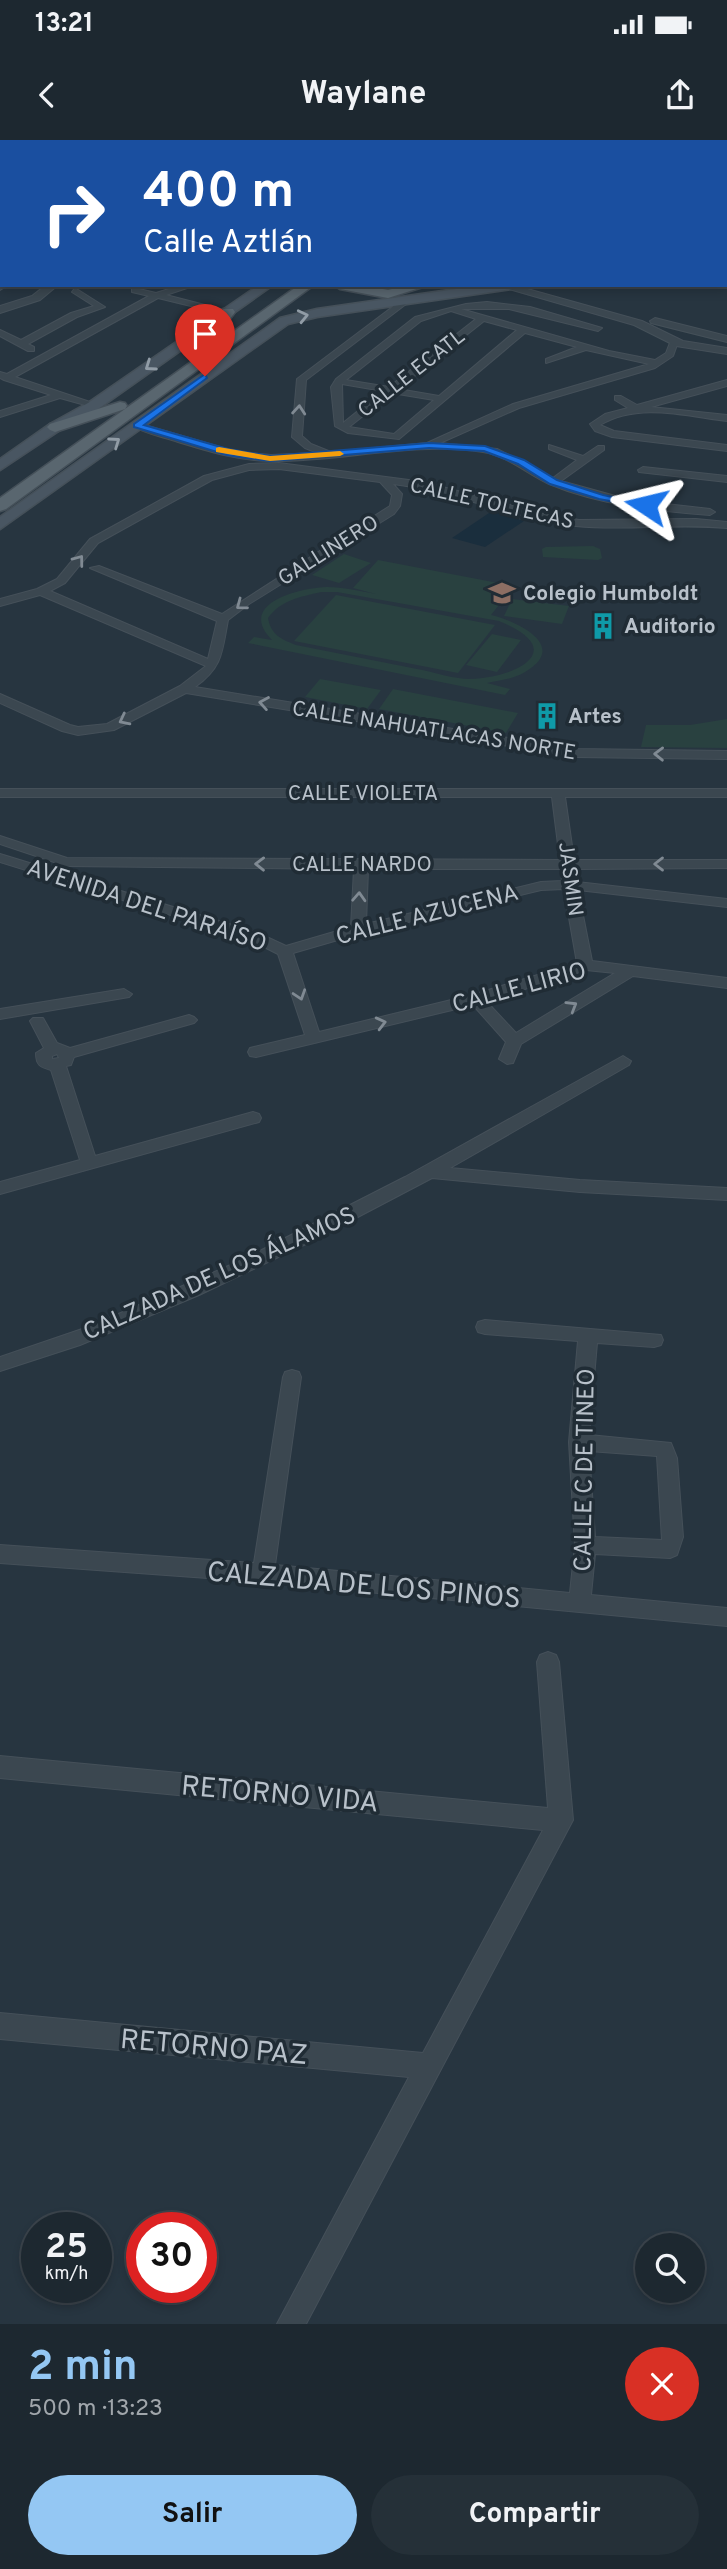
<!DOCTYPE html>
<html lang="es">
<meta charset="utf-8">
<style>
body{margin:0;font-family:Overpass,sans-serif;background:#253038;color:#f1f3f6;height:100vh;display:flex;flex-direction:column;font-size:26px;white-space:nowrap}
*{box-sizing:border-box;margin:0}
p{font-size:23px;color:#a0a6ab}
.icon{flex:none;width:38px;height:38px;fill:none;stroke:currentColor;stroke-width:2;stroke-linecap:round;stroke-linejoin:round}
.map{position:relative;height:2184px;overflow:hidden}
.sheet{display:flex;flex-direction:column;background:#1d2830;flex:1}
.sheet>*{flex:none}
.top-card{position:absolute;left:0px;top:0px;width:728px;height:147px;box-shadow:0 4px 10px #0003,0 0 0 2px #3b444c;background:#1a4fa0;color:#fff;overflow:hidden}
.controls{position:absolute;left:635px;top:2093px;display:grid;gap:14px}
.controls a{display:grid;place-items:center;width:70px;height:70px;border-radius:50%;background:#1d2830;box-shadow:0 4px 10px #0003,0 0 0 2px #3b444c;font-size:35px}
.speed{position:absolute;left:21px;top:2072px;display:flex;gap:14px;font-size:35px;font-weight:700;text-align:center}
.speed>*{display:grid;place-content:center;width:91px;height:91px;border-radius:50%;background:#1d2830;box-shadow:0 4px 10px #0003,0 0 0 2px #3b444c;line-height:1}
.speed small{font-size:18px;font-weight:400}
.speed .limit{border:10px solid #d22;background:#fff;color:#111}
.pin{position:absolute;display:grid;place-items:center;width:60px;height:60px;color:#fff;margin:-72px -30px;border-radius:50% 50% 50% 0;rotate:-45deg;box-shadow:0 0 7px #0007}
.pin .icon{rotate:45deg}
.me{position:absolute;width:77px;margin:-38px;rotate:280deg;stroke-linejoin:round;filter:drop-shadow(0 0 5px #0008)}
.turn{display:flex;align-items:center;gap:24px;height:147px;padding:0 28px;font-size:32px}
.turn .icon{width:91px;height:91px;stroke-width:2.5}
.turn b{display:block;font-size:49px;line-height:60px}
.round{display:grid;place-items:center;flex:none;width:74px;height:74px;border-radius:37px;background:#253038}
.summary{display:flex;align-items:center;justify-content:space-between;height:119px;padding:0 28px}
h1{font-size:42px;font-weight:700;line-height:52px;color:#94c7f3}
.button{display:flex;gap:14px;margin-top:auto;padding:14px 28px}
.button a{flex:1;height:80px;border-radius:42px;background:#94c7f3;color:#111;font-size:28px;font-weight:700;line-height:80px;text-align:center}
.button a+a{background:#253038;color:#f1f3f6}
.status{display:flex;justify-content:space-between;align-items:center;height:49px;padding:0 35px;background:#1d2830;direction:ltr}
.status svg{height:19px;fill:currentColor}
header{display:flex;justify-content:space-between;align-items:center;height:91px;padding:0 28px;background:#1d2830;font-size:32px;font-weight:700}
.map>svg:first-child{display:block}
</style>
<div class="status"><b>13:21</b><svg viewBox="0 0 49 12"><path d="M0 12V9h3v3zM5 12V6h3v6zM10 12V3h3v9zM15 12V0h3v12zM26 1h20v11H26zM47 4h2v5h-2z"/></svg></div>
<header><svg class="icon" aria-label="back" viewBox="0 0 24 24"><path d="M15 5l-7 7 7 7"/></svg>Waylane<svg class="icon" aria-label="share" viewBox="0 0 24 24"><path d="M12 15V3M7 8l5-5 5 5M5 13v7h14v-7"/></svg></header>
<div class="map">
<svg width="727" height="2184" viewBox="0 0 727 2184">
<rect width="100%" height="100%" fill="#273540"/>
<!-- green -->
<g fill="#294140" fill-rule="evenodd">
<path d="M593,406L600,409L602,418L598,420L543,417L542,409L546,407Z"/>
<path d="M344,414L371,423L339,443L312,435Z"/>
<path d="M378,420L514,446L491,475C517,481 570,506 525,532C514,539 500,540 487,543L510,549L505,555L248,503L254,497L272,500C236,464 298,448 327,447C343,447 360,451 376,454L353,448ZM321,452H337L499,481C571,510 516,538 470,539C453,539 434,532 417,529C377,521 336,513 296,505C281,499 271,495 268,478C281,460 300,457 321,452Z"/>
<path d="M336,455L495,485L458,533L294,501Z"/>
<path d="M512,459L569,466L562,484L504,476Z"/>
<path d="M492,494L521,500L497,532L466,525Z"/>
<path d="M320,539L381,550L367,569L305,557Z"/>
<path d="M393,549L518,573L506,593L379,569Z"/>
<path d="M727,579V608L641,607L646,585H690Z"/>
</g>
<!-- water -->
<path fill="#1a2e3d" d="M492,371L524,381L485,407L452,398Z"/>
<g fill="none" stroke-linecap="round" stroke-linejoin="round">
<defs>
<g id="minor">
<path d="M138,0H147L136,2Z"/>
<path d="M184,0H193L182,2Z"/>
<path d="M629,0L640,2H630Z"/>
<rect x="0" y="8" width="2" height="5"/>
<rect x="726" y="25" width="1" height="4"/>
<rect x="0" y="61" width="2" height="4"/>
<rect x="726" y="61" width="1" height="5"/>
<rect x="726" y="84" width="1" height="4"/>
<rect x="726" y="127" width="1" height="4"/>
<rect x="0" y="128" width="2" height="5"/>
<path d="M1,143L8,145L0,150V144Z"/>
<path d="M132,145H140L139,149L156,153L182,145H196L166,155L232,172L228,175L158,158L15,237L96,264V268L60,258L0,277V271L51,255L4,240L0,238V232L7,234L149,156L132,152Z"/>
<path d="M75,148L105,167L77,177L28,204L34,207V211H28L0,196V190L21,200L71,173L94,166L72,152Z"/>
<path d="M403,159L410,161L306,240L302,296L311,304L331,312L427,303L513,264L649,224L586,210L546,223V219L577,207L525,193L399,299L348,293L335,286L331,247L336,239L415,177L466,164L487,162L530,167L602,188L598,191L509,169H461L609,211L655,220L666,213L671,200L678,202L673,216L655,228L519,268L440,303L497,309L553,338L577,320L549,309V305L583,316L598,306H604V310L561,341L630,360L710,369L715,372L710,375C656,371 600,365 549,344C527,334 508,316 483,312C412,301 342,322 271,321C239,321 208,311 178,302C164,297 145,294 133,286L138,283L237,312L271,315L318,313L305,308L292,297L297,239ZM451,171L476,179L389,247L346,240L421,181ZM484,181L517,190L439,256L398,249ZM342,244L383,251L343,283ZM392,253L434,260L394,294L349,287Z"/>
<path d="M727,240V246L651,267L727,275V281C686,276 638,262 600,285L614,291L727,305V311L612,297L595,291L590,284L605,274L628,268L615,260V256H621L637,265Z"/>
<path d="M279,323L424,342L543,374L579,380L696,379L727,382V388C677,383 624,391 576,386C514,378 455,352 393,344L402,354L400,366L394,374L249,464L228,480C222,512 223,527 195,547L576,609L727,611V619L576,617L186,553L114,590L78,595L62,591L0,563V554L70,585L78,587L107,584L180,546L206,526L40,455L0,466V459L37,449L57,439L90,399L204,336L249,324ZM279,329L380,342L392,355L390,366L222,474L99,426L90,428L217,481L208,519L50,451L65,443L98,403L212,340L249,330Z"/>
<path d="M643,327L727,336V342L639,332L638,330Z"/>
<path d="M0,649H727V657H565L574,720H727V728L575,729L577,742L727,759V767L578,750L592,821L727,838V848L633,836L521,904L513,923L507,924L499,919L506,902L473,865L256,917L250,916L248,912L250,908L305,895L278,814L248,799L0,722V714L258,793L286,806L351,787L354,729L66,726L0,704V696L67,718L560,720L552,657H0ZM368,729H561L562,741L541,742L366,784ZM564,749L577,823L472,855L319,892L293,813L362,793L541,750ZM586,830L615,833L516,893L486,861Z"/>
<path d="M124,849L132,854L129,857L0,879V869Z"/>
<path d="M189,875L194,877L197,880L194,883L74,917L71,925L66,926L95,1016L253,972L259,974L261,978L259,982L0,1054V1042L80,1020L51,930C40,927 36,925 36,913L44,908L30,881L33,878H43L57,903L70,908ZM57,914L59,918L52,919V916Z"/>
<path d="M623,916L631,921L629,925L450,1028L580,1040L727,1048V1060L580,1052L432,1038L310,1102L199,1155L80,1205L0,1231V1217L91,1186L242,1120L405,1037Z"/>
<path d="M485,1180L661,1195L663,1200L661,1205L654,1207L597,1203L589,1295L671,1303L677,1318L683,1397L677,1415L670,1418L595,1414L591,1455L727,1468V1486L263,1442L0,1423V1405L254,1423L283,1237L285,1232L292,1230L299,1232L301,1237L275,1425L570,1453L575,1405L569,1302L578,1201L485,1194L478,1192L476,1187L478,1182ZM589,1311L657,1316L662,1400L595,1397Z"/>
<path d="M548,1512L556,1515L559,1522L573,1680L306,2184H277L409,1937L0,1899V1873L423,1913L543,1690L0,1638V1616L548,1668L537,1522L540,1515Z"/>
</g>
<g id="tertiary">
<path d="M213,0H222L223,2H214Z"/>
<path d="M283,0H295L296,2H284Z"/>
<path d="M348,0H361L347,2Z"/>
<rect x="0" y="83" width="2" height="6"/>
<rect x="0" y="104" width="2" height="7"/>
<path d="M46,145H58L40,160L0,173V166L32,156Z"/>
<path d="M495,145H513L642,181L683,201L727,208V214L676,206L634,185Z"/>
<path d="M655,178L727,196V202L651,183L650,181Z"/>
</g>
<g id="secondary">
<path d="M469,0H481L468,2Z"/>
<path d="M526,0H537L525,2Z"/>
<path d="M259,145H273L98,269L60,290L0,330V319L50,284L88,263Z"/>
<path d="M484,145H517L511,149L317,177L288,184L0,389V377L280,178L317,169Z"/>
</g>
<g id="primary">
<path d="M489,0H501L488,2Z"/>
<path d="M299,145H314L6,369L0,371V358L125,269L55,292L50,290L47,287L50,284L120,262L125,263L127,266L125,269L201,215L194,211L223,169H233L235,172L209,209Z"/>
<path d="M334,145H362L388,150L407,145H429L388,158L340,149Z"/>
</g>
</defs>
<!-- minor casing -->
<use href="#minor" stroke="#455059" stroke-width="2"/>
<!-- tertiary casing -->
<use href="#tertiary" stroke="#455059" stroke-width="2"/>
<!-- secondary casing -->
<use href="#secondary" stroke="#455059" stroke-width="3"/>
<!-- primary casing -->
<use href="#primary" stroke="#455059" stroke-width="3"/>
<!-- minor -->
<use href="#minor" fill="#3b4750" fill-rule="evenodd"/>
<!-- tertiary -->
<use href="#tertiary" fill="#3b4750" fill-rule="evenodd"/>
<!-- secondary -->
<use href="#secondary" fill="#495662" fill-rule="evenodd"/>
<!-- primary -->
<use href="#primary" fill="#59666f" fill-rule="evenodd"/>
</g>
<!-- one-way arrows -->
<defs><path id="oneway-chevron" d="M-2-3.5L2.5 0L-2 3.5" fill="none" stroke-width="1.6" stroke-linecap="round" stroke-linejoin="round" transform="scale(1.75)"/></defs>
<g stroke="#919ca6">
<use href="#oneway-chevron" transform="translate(303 176) rotate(-13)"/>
<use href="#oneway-chevron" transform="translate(150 226) rotate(145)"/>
<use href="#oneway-chevron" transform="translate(115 302) rotate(-35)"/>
</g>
<g stroke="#808a93">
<use href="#oneway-chevron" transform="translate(299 270) rotate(-85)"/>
<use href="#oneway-chevron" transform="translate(79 420) rotate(-53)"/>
<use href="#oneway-chevron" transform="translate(241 465) rotate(143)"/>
<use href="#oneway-chevron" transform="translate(264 563) rotate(-170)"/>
<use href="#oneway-chevron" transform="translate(124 580) rotate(153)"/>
<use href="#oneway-chevron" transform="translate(659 614) rotate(-179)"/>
<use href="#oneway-chevron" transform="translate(260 724) rotate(-179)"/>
<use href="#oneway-chevron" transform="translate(659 724) rotate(-180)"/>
<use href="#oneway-chevron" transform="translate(359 757) rotate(-87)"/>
<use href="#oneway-chevron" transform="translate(300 855) rotate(72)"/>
<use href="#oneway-chevron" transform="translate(572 866) rotate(-31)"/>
<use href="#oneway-chevron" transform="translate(381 883) rotate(-14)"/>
</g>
<!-- route -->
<path fill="#1a73e8" stroke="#114b97" stroke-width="2" d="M205,234L207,238L144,285L228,309L270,316L429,303L485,306L524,320L557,340L603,355L651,365L646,368L599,359L550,344L518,324L484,311L429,308L270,321L227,315L134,287V284Z"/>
<!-- slow -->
<path fill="#f59e0b" d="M219,307L270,316L340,311L344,314L340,316L270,321L216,312V308Z"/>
<!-- icons -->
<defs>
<symbol id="school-bare" viewBox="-9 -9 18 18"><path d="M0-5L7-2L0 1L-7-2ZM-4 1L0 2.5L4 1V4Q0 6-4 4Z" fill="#8d6e63" stroke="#202c35" stroke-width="2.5" paint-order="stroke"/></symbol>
<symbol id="building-bare" viewBox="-9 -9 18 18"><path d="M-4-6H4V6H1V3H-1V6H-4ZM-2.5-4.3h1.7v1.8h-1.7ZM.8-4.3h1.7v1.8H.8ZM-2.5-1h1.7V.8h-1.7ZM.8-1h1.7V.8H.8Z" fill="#0f9aa8" stroke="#202c35" stroke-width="2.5" paint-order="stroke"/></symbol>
</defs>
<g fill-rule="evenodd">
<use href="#school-bare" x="483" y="434" width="38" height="38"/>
<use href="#building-bare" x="584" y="467" width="38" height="38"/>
<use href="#building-bare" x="528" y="557" width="38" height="38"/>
</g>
<g text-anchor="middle" stroke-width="7" stroke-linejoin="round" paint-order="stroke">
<!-- far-street labels -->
<g font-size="21" fill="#b8c1ca" stroke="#202c35">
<text transform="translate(411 233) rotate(-38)" y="7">CALLE ECATL</text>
<text transform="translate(492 363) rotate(13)" y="7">CALLE TOLTECAS</text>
<text transform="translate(328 410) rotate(-32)" y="7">GALLINERO</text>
<text transform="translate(434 590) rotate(9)" y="7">CALLE NAHUATLACAS NORTE</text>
<text x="363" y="660">CALLE VIOLETA</text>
<text x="362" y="731">CALLE NARDO</text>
<text transform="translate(571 739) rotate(82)" y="7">JASMIN</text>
</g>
<!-- far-poi labels -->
<g font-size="21" font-weight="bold" fill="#b8c1ca" stroke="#202c35" text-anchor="start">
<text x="523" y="460">Colegio Humboldt</text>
<text x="624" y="493">Auditorio</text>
<text x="568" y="583">Artes</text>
</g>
<!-- street labels -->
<g font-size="24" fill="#b8c1ca" stroke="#202c35">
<text transform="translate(147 765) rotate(18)" y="8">AVENIDA DEL PARAÍSO</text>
<text transform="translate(427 774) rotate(-14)" y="8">CALLE AZUCENA</text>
<text transform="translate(519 847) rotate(-15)" y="8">CALLE LIRIO</text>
<text transform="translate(219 1133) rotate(-24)" y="8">CALZADA DE LOS ÁLAMOS</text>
<text transform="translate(584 1330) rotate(-89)" y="8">CALLE C DE TINEO</text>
</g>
<!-- near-street labels -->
<g font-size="28" fill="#b8c1ca" stroke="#202c35">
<text transform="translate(364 1444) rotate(5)" y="10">CALZADA DE LOS PINOS</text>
<text transform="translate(280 1653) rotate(5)" y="10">RETORNO VIDA</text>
<text transform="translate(214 1906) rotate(5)" y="10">RETORNO PAZ</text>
</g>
</g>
</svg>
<div class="controls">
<a><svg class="icon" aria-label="search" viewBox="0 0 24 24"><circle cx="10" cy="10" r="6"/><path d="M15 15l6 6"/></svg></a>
</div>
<div class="speed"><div>25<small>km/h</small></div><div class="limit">30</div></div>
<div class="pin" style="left:205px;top:236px;background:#d93025"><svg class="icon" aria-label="arrive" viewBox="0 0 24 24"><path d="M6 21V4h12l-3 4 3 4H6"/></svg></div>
<svg class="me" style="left:646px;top:365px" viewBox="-20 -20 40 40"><path d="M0-17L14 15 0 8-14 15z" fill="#1a73e8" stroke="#fff" stroke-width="4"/></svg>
<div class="top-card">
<div class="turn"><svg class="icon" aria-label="right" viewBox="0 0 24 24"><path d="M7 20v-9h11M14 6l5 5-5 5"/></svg><div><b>400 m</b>Calle Aztlán</div></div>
</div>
</div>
<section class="sheet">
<div class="summary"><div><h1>2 min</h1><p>500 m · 13:23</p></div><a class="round" style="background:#d93025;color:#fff"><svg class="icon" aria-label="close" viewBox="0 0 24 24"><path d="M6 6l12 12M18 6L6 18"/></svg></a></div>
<div class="button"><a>Salir</a><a>Compartir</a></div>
</section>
